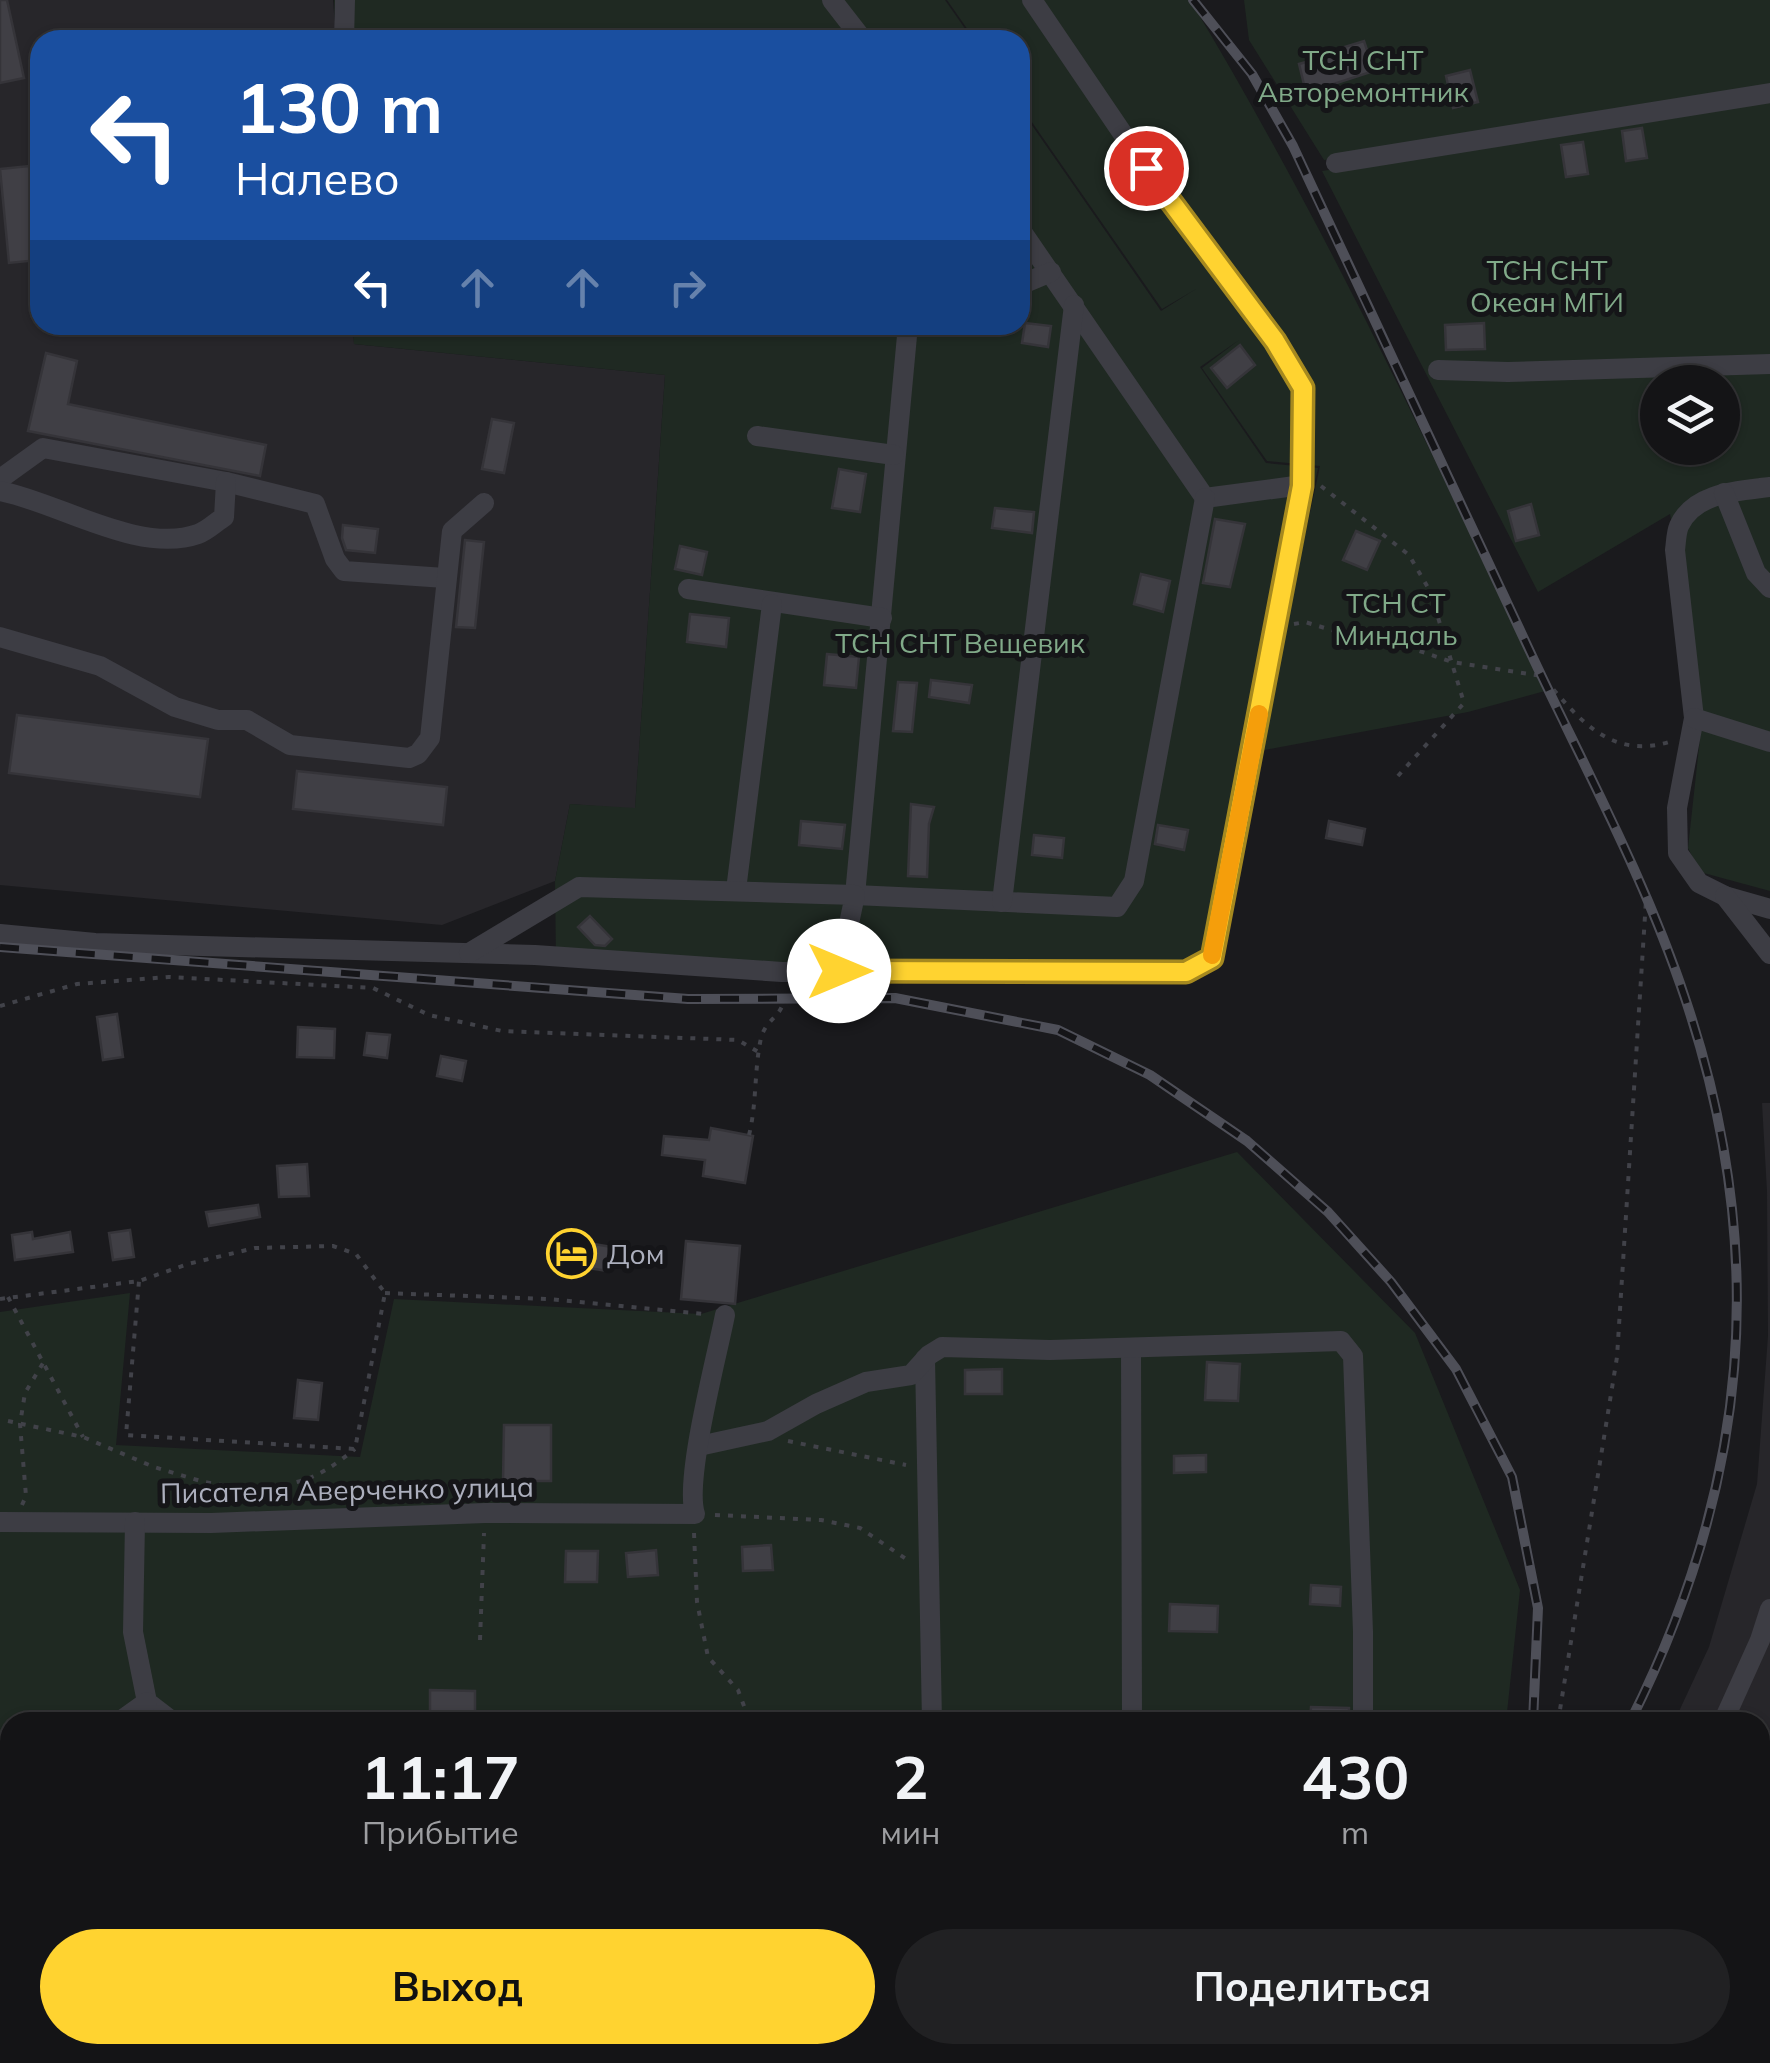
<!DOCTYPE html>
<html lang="ru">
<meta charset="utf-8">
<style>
body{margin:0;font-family:Mulish,sans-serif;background:#212123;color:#f1f3f6;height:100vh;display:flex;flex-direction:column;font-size:38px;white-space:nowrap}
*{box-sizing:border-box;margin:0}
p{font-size:32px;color:#9d9ea1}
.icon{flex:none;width:55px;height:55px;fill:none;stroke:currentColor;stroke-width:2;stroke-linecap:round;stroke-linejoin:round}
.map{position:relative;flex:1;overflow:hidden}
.drawer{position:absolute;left:0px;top:1712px;width:1770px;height:352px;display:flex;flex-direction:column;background:#141416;border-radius:30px 30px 0 0;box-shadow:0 2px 8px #0004,0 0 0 2px #333335}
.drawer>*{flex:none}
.top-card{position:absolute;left:30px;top:30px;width:1000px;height:305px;border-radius:30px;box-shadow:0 2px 8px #0004,0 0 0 2px #333335;background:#1a4fa0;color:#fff;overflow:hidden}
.tools{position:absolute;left:1640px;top:365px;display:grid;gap:20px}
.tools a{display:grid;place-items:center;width:100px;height:100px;border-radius:50%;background:#141416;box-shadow:0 2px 8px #0004,0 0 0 2px #333335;font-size:50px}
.pin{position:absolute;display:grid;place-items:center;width:85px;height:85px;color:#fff;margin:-42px;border:5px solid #fff;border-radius:50%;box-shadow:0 2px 10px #0007}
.me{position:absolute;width:110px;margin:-55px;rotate:90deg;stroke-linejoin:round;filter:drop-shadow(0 0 8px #0008)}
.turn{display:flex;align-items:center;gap:35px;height:210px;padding:0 40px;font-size:45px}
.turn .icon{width:130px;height:130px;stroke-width:2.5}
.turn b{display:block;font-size:70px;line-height:85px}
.lanes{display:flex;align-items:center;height:95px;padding:0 40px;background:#0003;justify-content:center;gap:50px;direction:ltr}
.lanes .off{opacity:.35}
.eta{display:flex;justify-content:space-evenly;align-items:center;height:170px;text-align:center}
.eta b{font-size:60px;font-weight:700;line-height:70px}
.cta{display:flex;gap:20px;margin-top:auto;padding:20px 40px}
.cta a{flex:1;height:115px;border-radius:60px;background:#ffd330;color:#111;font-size:40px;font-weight:700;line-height:115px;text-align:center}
.cta a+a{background:#212123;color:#f1f3f6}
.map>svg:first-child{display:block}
</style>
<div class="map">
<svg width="1770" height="2063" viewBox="0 0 1770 2063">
<rect width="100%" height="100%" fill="#1a1a1d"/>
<!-- built -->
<g fill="#27262a">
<path d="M0,0H333L336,40H40V325H353L354,344L665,375L635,809L570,804L555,881L442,925L0,885Z"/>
<path d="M1762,1103H1770V1841L1760,1858V1722H1674L1709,1647L1757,1484L1768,1336L1767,1191Z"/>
</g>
<!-- green -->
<g fill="#1f2922" fill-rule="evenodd">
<path d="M334,0H945L973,40H336Z"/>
<path d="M947,0H1190C1324,222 1434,457 1545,691L1468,712L1259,751L1320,466L1267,461L1202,368L1239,340L1200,367L1266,463L1318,468L1207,974L556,963L555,881L570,804L635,808L665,375L354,344L353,325H1020V108L1161,311L1196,289L1162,309L1020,105V40H975Z"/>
<path d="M1244,0H1770V88L1324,160L1249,40Z"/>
<path d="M1770,100V891L1700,872L1688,848L1701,729L1689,610L1670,514L1538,592L1322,171ZM1658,382H1722V448H1658Z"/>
<path d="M1237,1152L1415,1333L1520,1590L1506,1722H10V2055H1328L1320,2063H0V1312L130,1293L116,1445L360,1457L394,1299L701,1314Z"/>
</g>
<!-- building -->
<g fill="#403f45" stroke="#353439" stroke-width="2.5">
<path d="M0,0H7L24,78L0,83Z"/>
<path d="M1364,41L1374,71L1306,93L1299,64L1342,52L1341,48Z"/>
<path d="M1470,70L1478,102L1453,108L1446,76Z"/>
<path d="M1642,128L1647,158L1626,161L1622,131Z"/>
<path d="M1583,142L1588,174L1566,177L1561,145Z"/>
<path d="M29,166L39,260L9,263L0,169Z"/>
<path d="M1025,323L1051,326L1048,347L1022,343Z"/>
<path d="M1484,323L1485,349L1446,350L1445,325Z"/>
<path d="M1240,345L1255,365L1227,388L1211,368Z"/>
<path d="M46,353L77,361L68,404L266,445L260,476L28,431Z"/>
<path d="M492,419L514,423L504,473L482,469Z"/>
<path d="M839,469L866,474L860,512L832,508Z"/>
<path d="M1531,504L1539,535L1516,541L1508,511Z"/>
<path d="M995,508L1034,512L1032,533L992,528Z"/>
<path d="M1215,519L1245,524L1230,587L1203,583Z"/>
<path d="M343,525L378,529L375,553L346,550L342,538Z"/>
<path d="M1356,531L1380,541L1367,570L1343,560Z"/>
<path d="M465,540L484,542L475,628L456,627Z"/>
<path d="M680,546L707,552L702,575L675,569Z"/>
<path d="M1141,574L1170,581L1163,612L1134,604Z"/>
<path d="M690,614L729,618L726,647L687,642Z"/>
<path d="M827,654L859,657L856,688L824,685Z"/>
<path d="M931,680L972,685L969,703L929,697Z"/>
<path d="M898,682L917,683L912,732L893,731Z"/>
<path d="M17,715L208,739L200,797L9,773Z"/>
<path d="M297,771L447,787L443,825L293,809Z"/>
<path d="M911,804L934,807L929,824L927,877L908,876Z"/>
<path d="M801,821L845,825L842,849L799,845Z"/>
<path d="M1329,821L1365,829L1362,845L1326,838Z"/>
<path d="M1158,825L1188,830L1184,850L1155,844Z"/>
<path d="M1034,835L1064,838L1062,858L1032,855Z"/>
<path d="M590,916L612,939L605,946L595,945L578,927Z"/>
<path d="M117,1014L123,1057L103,1060L97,1017Z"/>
<path d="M298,1027L335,1029L334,1058L297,1057Z"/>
<path d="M367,1033L390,1035L387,1058L364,1055Z"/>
<path d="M441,1056L466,1061L462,1081L437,1076Z"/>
<path d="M711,1128L753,1136L745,1183L703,1176L705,1160L662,1155L664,1136L709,1140Z"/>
<path d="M307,1164L309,1196L279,1197L277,1166Z"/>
<path d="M258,1205L260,1217L209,1226L206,1212Z"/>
<path d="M130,1230L134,1257L113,1260L109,1233Z"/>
<path d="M32,1232L33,1239L70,1232L73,1252L15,1260L12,1235Z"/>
<path d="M558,1238L612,1247L608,1271L554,1263Z"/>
<path d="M686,1241L740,1246L735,1304L681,1299Z"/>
<path d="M1207,1362L1240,1364L1238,1401L1205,1400Z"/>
<path d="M1002,1369V1394H965V1370Z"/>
<path d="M298,1380L322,1383L318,1420L294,1418Z"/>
<path d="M504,1425H551V1481H503Z"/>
<path d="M1206,1455V1472L1174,1473V1456Z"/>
<path d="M771,1545L773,1570L743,1571L742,1547Z"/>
<path d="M656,1550L658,1575L628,1577L626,1553Z"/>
<path d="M566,1551H598L597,1582H565Z"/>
<path d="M1311,1585L1341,1587L1340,1606L1310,1604Z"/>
<path d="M1170,1604L1218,1606L1217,1632L1169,1631Z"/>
<path d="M430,1690L475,1691V1722H430Z"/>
<path d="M1311,1707L1349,1708V1722H1310Z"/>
</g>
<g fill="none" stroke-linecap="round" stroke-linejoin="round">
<!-- path -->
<g stroke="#414249" stroke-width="4" stroke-dasharray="5 8" stroke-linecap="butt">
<path d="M1321,486L1409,555L1430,591L1464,703L1397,777"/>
<path d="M1294,624L1305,622L1348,635L1381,638L1452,662L1542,676C1577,717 1609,760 1669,742"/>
<path d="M0,1006L77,984L169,977L373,988L429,1015L502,1031L738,1040L760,1053"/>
<path d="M749,1135C757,1103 754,1070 761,1038C767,1016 784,1019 786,989"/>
<path d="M385,1293L549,1299L704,1314"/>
<path d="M8,1297L83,1437"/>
<path d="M0,1299L139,1281L188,1264L255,1248L333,1246L356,1254L385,1293L355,1449L126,1435L139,1281"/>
<path d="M8,1421L83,1437L154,1467L204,1482L241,1488"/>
<path d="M788,1441L906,1465"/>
<path d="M22,1505L26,1496L20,1424L25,1393L43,1363"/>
<path d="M227,1505L241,1488C295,1485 312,1484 355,1449"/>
<path d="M715,1515L821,1520L860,1528L909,1561"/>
<path d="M694,1533L697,1602L708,1657L738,1690L750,1722"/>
<path d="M480,1640L484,1533"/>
<path d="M1558,1722L1617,1357L1646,900"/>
<path d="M708,2055L751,2063"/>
<path d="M1650,2055V2063"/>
<path d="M1379,2063L1387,2055"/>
</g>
<!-- minor -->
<g stroke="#3d3d44" stroke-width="20">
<path d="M832,0L863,40"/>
<path d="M344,40L345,0"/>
<path d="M1336,163L1770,93"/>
<path d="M1020,229L1205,498L1302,485"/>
<path d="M1020,285L1051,272"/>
<path d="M908,325L855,895L1117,907L1134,881L1205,498"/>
<path d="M1438,370L1508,372L1770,364"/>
<path d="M757,436L894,455"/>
<path d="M0,479L43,448L226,482L315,504L335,559L344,571L445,578"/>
<path d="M1770,487C1739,491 1694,492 1679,526C1676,533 1676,543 1675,550L1694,718L1677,808L1678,853L1699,883L1725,896L1770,909"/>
<path d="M0,491C58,502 139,555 198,534C207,531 216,522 224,517L226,482"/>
<path d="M1724,493L1756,573L1770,588"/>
<path d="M688,589L882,618"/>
<path d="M0,637L100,666L175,707L218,720H247L290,745L409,758L418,754L430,738L452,531L484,503"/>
<path d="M1694,718L1770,742"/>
<path d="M736,890L772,604"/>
<path d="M1725,896L1770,954"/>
<path d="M1002,902L1074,305"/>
<path d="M0,934L95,943L535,955L782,972H1186L1212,957L1302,485L1303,387L1275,341L1146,168L1032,0"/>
<path d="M469,953L579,887L855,895L839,971"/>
<path d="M1131,1348L1132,1722"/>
<path d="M925,1359L932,1722"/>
<path d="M699,1446L768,1431L816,1404L866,1382L911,1375L929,1355L942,1347L1050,1350L1341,1341L1353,1356L1363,1632V1722"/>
<path d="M0,1522L211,1523L485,1513L695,1514C684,1480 717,1356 725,1315"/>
<path d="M135,1522L133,1632L147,1702L173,1722"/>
<path d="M119,1722L147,1702"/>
<path d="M1723,1722L1760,1640L1770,1609"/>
<path d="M1760,1767L1770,1746"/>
<path d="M0,1771L10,1786"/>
<path d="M1760,1922L1770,1910"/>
<path d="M1760,2007L1770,2017"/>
<path d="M0,2034L10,2037"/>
<path d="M70,2055L95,2063"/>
<path d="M450,2055L463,2063"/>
<path d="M594,2063L600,2055"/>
<path d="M795,2063L803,2055"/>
<path d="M1172,2063L1191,2055"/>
<path d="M1435,2063L1444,2055"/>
</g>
<defs>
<g id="rail">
<path d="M1193,0L1252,74L1293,146C1373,318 1454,489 1534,660C1587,772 1647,883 1686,1001C1770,1253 1749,1486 1630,1722"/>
<path d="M0,947L688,999L895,998L1058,1030L1150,1075L1247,1141L1328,1212L1391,1282L1456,1369L1512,1477L1538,1608L1533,1722"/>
<path d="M1363,2063L1373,2055"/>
</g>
</defs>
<!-- rail casing -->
<use href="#rail" stroke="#4e4f58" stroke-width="10"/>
<!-- rail -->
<use href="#rail" stroke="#151518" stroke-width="6" stroke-dasharray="19" stroke-linecap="butt"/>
</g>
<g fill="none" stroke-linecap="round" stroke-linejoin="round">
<defs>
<path id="route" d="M839,971L1186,972L1212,958L1302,486L1303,388L1275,341L1146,168"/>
</defs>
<!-- route casing -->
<use href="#route" stroke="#a6891f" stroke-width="25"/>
<!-- route -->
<use href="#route" stroke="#ffd330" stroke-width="18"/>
<!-- slow -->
<path stroke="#f59e0b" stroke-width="18" d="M1212,955L1259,714"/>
</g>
<!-- icons -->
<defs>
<symbol id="hotel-ring" viewBox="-11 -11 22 22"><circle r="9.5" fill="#151518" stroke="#ffd330" stroke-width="1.5"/><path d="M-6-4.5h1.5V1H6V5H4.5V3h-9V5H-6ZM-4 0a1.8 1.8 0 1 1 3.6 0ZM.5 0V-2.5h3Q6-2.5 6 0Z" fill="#ffd330"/></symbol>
</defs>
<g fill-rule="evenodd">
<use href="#hotel-ring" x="544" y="1226" width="55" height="55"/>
</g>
<g text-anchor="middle" stroke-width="10" stroke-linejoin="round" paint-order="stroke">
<!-- park labels -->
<g font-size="28" fill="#81aa89" stroke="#151518">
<text x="1363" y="70">ТСН СНТ<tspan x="1363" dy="32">Авторемонтник</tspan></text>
<text x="1547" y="280">ТСН СНТ<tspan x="1547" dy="32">Океан МГИ</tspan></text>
<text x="1396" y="613">ТСН СТ<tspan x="1396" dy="32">Миндаль</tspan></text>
<text x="960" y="653">ТСН СНТ Вещевик</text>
</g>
<!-- poi labels -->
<g font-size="28" fill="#acafbd" stroke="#151518" text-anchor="start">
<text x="607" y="1264">Дом</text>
</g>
<!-- street labels -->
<g font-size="28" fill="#acafbd" stroke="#151518">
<text transform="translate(347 1490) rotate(-1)" y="10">Писателя Аверченко улица</text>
</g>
</g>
</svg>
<div class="tools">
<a><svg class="icon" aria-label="layers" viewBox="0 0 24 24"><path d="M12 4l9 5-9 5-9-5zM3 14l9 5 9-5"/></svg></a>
</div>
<div class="pin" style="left:1146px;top:168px;background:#d93025"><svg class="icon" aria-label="arrive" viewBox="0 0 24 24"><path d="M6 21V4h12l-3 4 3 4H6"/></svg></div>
<svg class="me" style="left:839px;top:971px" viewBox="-20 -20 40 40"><circle r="19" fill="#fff"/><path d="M0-13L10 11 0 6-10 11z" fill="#ffd330"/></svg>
<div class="top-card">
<div class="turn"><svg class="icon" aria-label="left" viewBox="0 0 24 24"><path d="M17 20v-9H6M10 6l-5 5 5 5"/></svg><div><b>130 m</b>Налево</div></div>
<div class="lanes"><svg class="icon" aria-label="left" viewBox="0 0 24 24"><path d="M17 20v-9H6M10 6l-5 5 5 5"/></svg><svg class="icon off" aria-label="ahead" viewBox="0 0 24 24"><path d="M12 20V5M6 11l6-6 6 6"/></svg><svg class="icon off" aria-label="ahead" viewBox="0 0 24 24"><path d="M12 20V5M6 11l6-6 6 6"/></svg><svg class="icon off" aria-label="right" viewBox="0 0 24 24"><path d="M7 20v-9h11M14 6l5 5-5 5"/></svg></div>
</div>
<section class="drawer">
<div class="eta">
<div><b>11:17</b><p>Прибытие</p></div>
<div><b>2</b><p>мин</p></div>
<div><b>430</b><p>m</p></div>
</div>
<div class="cta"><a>Выход</a><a>Поделиться</a></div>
</section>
</div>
